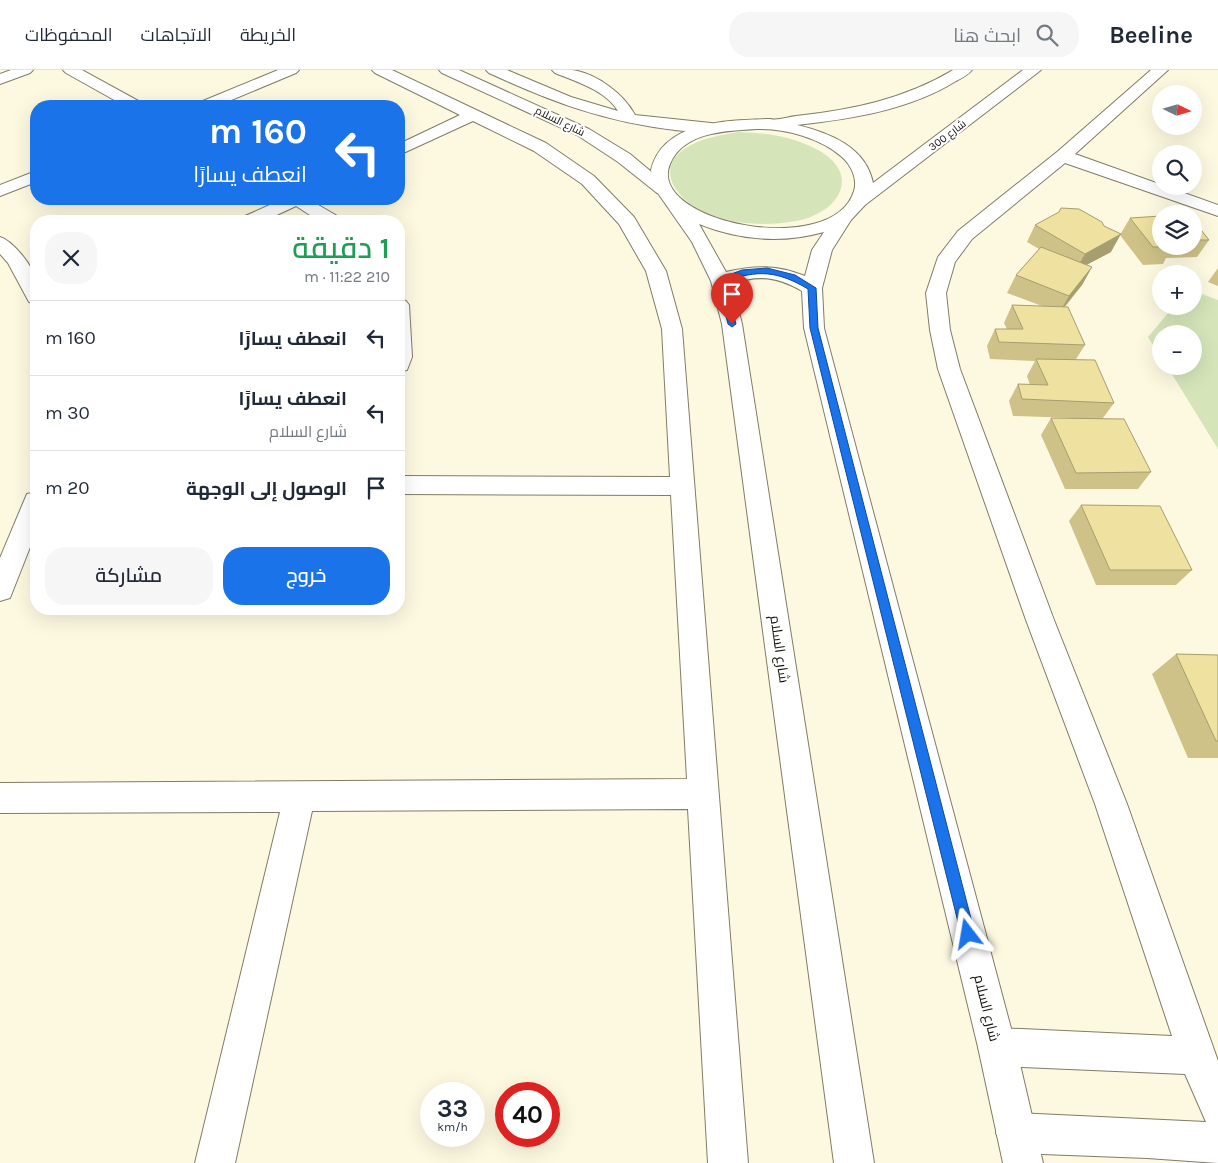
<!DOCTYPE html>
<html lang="ar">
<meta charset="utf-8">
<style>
body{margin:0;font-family:Karla,Cairo,sans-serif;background:#f6f6f7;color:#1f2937;direction:rtl;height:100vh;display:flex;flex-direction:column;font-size:19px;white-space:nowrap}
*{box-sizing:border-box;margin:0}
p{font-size:16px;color:#747a83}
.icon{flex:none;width:28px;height:28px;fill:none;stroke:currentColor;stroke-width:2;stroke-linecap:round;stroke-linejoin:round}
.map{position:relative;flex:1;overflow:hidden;direction:ltr}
.drawer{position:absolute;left:30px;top:145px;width:375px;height:400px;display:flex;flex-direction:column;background:#fff;border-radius:20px;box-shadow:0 5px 20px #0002;direction:rtl}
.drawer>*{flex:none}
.banner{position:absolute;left:30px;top:30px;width:375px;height:105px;border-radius:20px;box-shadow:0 5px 20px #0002;direction:rtl;background:#1a73e8;color:#fff;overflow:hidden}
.needle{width:32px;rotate:95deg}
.controls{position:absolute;left:1152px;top:15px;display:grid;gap:10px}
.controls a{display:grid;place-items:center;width:50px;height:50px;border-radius:50%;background:#fff;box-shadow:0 5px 20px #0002;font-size:25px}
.speed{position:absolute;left:420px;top:1012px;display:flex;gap:10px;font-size:25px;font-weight:700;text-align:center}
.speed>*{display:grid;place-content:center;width:65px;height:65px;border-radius:50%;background:#fff;box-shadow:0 5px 20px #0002;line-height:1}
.speed small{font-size:12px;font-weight:400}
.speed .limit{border:8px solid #d22;background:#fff;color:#111}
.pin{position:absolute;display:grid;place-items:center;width:42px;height:42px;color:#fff;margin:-51px -21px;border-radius:50% 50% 50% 0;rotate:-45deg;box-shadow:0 0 5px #0007}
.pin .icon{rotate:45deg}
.me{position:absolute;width:55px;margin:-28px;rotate:346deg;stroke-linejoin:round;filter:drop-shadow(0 0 4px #0008)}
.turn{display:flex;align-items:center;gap:18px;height:105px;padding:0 15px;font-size:22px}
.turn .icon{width:65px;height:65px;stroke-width:2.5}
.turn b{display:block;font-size:35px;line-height:42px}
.round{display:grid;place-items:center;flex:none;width:52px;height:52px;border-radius:20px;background:#f6f6f7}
.headline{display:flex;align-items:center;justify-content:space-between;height:85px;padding:0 15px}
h1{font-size:30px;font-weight:600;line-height:38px;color:#1e9e55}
.button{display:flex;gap:10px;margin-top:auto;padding:10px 15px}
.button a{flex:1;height:58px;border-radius:20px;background:#1a73e8;color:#fff;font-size:20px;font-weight:600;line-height:58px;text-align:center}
.button a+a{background:#f6f6f7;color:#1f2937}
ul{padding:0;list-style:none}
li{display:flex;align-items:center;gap:15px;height:75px;padding:0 15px;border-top:1px solid #e0e1e3}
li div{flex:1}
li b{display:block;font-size:19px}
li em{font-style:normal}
header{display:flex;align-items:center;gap:30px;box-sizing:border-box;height:70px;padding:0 25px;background:#fff;border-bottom:1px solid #e0e1e3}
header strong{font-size:24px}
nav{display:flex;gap:28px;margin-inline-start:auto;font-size:18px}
.search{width:350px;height:45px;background:#f6f6f7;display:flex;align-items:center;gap:12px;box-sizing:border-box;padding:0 18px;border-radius:20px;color:#747a83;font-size:19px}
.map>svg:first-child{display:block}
</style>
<header>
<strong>Beeline</strong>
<div class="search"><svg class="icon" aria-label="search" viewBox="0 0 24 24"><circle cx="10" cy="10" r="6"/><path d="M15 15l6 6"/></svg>ابحث هنا</div>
<nav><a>الخريطة</a><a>الاتجاهات</a><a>المحفوظات</a></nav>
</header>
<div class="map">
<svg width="1218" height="1093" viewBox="0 0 1218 1093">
<rect width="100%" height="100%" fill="#fdf9e1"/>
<!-- green -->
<g fill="#d5e5b9">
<path d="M739,62C766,63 791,66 816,79C863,103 840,143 796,151C769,156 741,155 714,146C681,136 647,98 691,75C706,67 722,65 739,62Z"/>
<path d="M1194,221L1218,230V379L1167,296H1194V264H1161V288L1148,267L1174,236H1194Z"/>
</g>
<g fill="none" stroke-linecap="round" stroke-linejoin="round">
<defs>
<g id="minor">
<path d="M11,0H33L30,3L0,14V4Z"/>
<path d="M63,0H82L142,33L144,36H125L66,3Z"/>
<path d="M278,0H299L296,3L217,36H196L198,33Z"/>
<path d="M372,0H392L546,73L594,106L634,147L666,201L682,259L748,1093H708L688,739L312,741L235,1093H195L280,742L0,743V713L687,709L671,425L399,424V406L670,407L662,259L646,201L619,154L582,114L534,81L473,51L399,85V74L460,45L375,3Z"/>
<path d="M439,0H459L589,59L630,84L672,119L669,123L663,124L657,123L618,92L577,65L442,3Z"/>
<path d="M486,0H507L571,27L618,41C605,20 577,12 555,3L552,0C559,0 566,0 572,0C596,3 624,24 635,45L711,53L717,55L719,58L717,61C704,65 688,61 675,60C605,52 552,32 489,3Z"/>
<path d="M1151,0H1168L1075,84L1218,135V146L1065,93L972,169L955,192L946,223L950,260L960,299L1054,550L1127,734L1218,991V1093L1147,1088L1016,1083L1002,1077L996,1063L1002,1049L1016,1043L1206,1052L1185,1004L997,996L984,990L978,977L984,964L997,958L1172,966L1095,734L1026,550L938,299L930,260L926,223L938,187L958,161L1057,82Z"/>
<path d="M36,101V112L0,126V115Z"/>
<path d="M283,129H308L339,147L341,151H319L296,136L264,151H241L243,147Z"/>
<path d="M0,167C13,171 33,196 36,210C38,217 36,227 36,234L29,232L8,193L0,184Z"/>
<path d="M399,229L406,231L409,235L412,287L407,300L399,302Z"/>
<path d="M36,422V462L10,528L0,531V488L24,431L27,424Z"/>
</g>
<path id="tertiary" d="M953,0H972C968,5 962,8 956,11C910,40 851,49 797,55C830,63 866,77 873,113L1023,0H1041L865,135L851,150L832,180L822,218L824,258L1016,977L1043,1093H1003L978,977L804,258L802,221C778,207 758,204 732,214L742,254L874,1093H834L722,254L711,211L692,172L655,119L651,100C663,50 730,50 770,49C778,51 787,47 796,46C851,40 905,29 953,0ZM757,59C784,58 821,68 842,87C851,95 858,109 854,121C833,190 646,152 670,94C684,61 727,61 757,59ZM699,154C739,170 782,174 824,162L812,180L805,206C778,195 755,195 726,202Z"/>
</defs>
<!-- minor casing -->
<use href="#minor" stroke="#807c67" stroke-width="2"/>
<!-- tertiary casing -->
<use href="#tertiary" stroke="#807c67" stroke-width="2"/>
<!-- minor -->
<use href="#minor" fill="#fff" fill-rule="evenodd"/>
<!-- tertiary -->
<use href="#tertiary" fill="#fff" fill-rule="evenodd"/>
</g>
<!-- wall -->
<g fill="#cec289">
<path d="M1130,148L1161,176H1194V151L1209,170L1197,187L1166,188L1163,194L1143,195L1120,165Z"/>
<path d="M1035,155L1111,182L1086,195L1092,197L1082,215L1065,237L1085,275L1076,289L1114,333L1103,348L1151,402L1138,419H1065L1041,365L1051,348H1074L1013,346L1009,331L1018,314L1030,315L1027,306L1035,291L990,289L987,276L995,259H1007L1004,253L1012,235L1042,236L1007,223L1016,205L1039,179L1027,172Z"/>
<path d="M1218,198V216L1208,212Z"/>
<path d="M1081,435L1192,500L1176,515H1096L1069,451Z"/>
<path d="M1176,584L1218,585V688H1188L1152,604Z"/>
</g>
<!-- shaded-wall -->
<g fill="#a79e6f">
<path d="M1121,164L1111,182L1075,201L1085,184Z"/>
<path d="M1092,197L1082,215L1059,243L1069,226Z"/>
</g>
<!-- building -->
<g fill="#efe19f" stroke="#a79e6f">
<path d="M1061,138L1079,139L1102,152L1104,156L1121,164L1085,184L1035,155L1059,142Z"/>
<path d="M1161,146V176L1174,177H1153L1130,148Z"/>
<path d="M1194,151L1209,170H1194Z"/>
<path d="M1041,177L1092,197L1069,226L1016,205Z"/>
<path d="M1012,235L1068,237L1085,275L999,272L995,259H1023Z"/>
<path d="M1036,289L1095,290L1114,333L1022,329L1018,314L1048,315Z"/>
<path d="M1051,348L1124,349L1151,402L1076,403Z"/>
<path d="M1081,435L1160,436L1192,500H1110Z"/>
<path d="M1176,584L1218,585V671H1216Z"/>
</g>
<!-- route -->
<path fill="#1a73e8" stroke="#114b97" d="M767,198L795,205L816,218L818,258L975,864L973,869L968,871L963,869L961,864L810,258L808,219C778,201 757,199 725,212L736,254L732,257L728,254L717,211L718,209L742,200Z"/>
<g text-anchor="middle" stroke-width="4" stroke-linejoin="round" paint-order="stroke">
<!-- far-street labels -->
<g font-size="11" fill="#14120a" stroke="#fff">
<text transform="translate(560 51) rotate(26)" y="4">شارع السلام</text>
<text transform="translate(947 65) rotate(-37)" y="4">شارع 300</text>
</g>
<!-- street labels -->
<g font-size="14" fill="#14120a" stroke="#fff">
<text transform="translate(780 579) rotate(82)" y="5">شارع السلام</text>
<text transform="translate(987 938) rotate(76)" y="5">شارع السلام</text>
</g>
</g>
</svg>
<div class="controls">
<a><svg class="needle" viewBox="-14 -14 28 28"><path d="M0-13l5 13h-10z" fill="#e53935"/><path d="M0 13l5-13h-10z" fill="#747a83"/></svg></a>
<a><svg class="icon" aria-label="search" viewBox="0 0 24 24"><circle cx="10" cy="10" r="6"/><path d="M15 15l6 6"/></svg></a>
<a><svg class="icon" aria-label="layers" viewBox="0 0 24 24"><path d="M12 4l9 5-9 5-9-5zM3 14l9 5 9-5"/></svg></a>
<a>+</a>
<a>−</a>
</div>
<div class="speed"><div>33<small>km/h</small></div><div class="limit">40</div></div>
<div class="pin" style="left:732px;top:254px;background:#d93025"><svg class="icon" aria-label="arrive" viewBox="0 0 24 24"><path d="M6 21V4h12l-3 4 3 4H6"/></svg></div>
<svg class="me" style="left:968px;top:864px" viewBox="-20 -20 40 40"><path d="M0-17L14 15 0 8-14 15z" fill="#1a73e8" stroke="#fff" stroke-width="4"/></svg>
<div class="banner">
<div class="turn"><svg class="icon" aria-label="left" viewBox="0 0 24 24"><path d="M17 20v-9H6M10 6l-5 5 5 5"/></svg><div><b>160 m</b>انعطف يسارًا</div></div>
</div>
<section class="drawer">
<div class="headline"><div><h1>1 دقيقة</h1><p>210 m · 11:22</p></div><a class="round"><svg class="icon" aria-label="close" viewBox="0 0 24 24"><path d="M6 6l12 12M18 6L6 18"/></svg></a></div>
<ul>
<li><svg class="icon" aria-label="left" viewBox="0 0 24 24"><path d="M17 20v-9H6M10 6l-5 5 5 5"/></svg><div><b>انعطف يسارًا</b></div><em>160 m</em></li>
<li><svg class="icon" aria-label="left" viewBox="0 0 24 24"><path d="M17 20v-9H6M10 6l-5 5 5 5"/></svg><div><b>انعطف يسارًا</b><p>شارع السلام</p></div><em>30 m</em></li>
<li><svg class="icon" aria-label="arrive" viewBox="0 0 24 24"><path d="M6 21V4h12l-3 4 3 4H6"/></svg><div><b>الوصول إلى الوجهة</b></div><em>20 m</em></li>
</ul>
<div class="button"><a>خروج</a><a>مشاركة</a></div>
</section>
</div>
